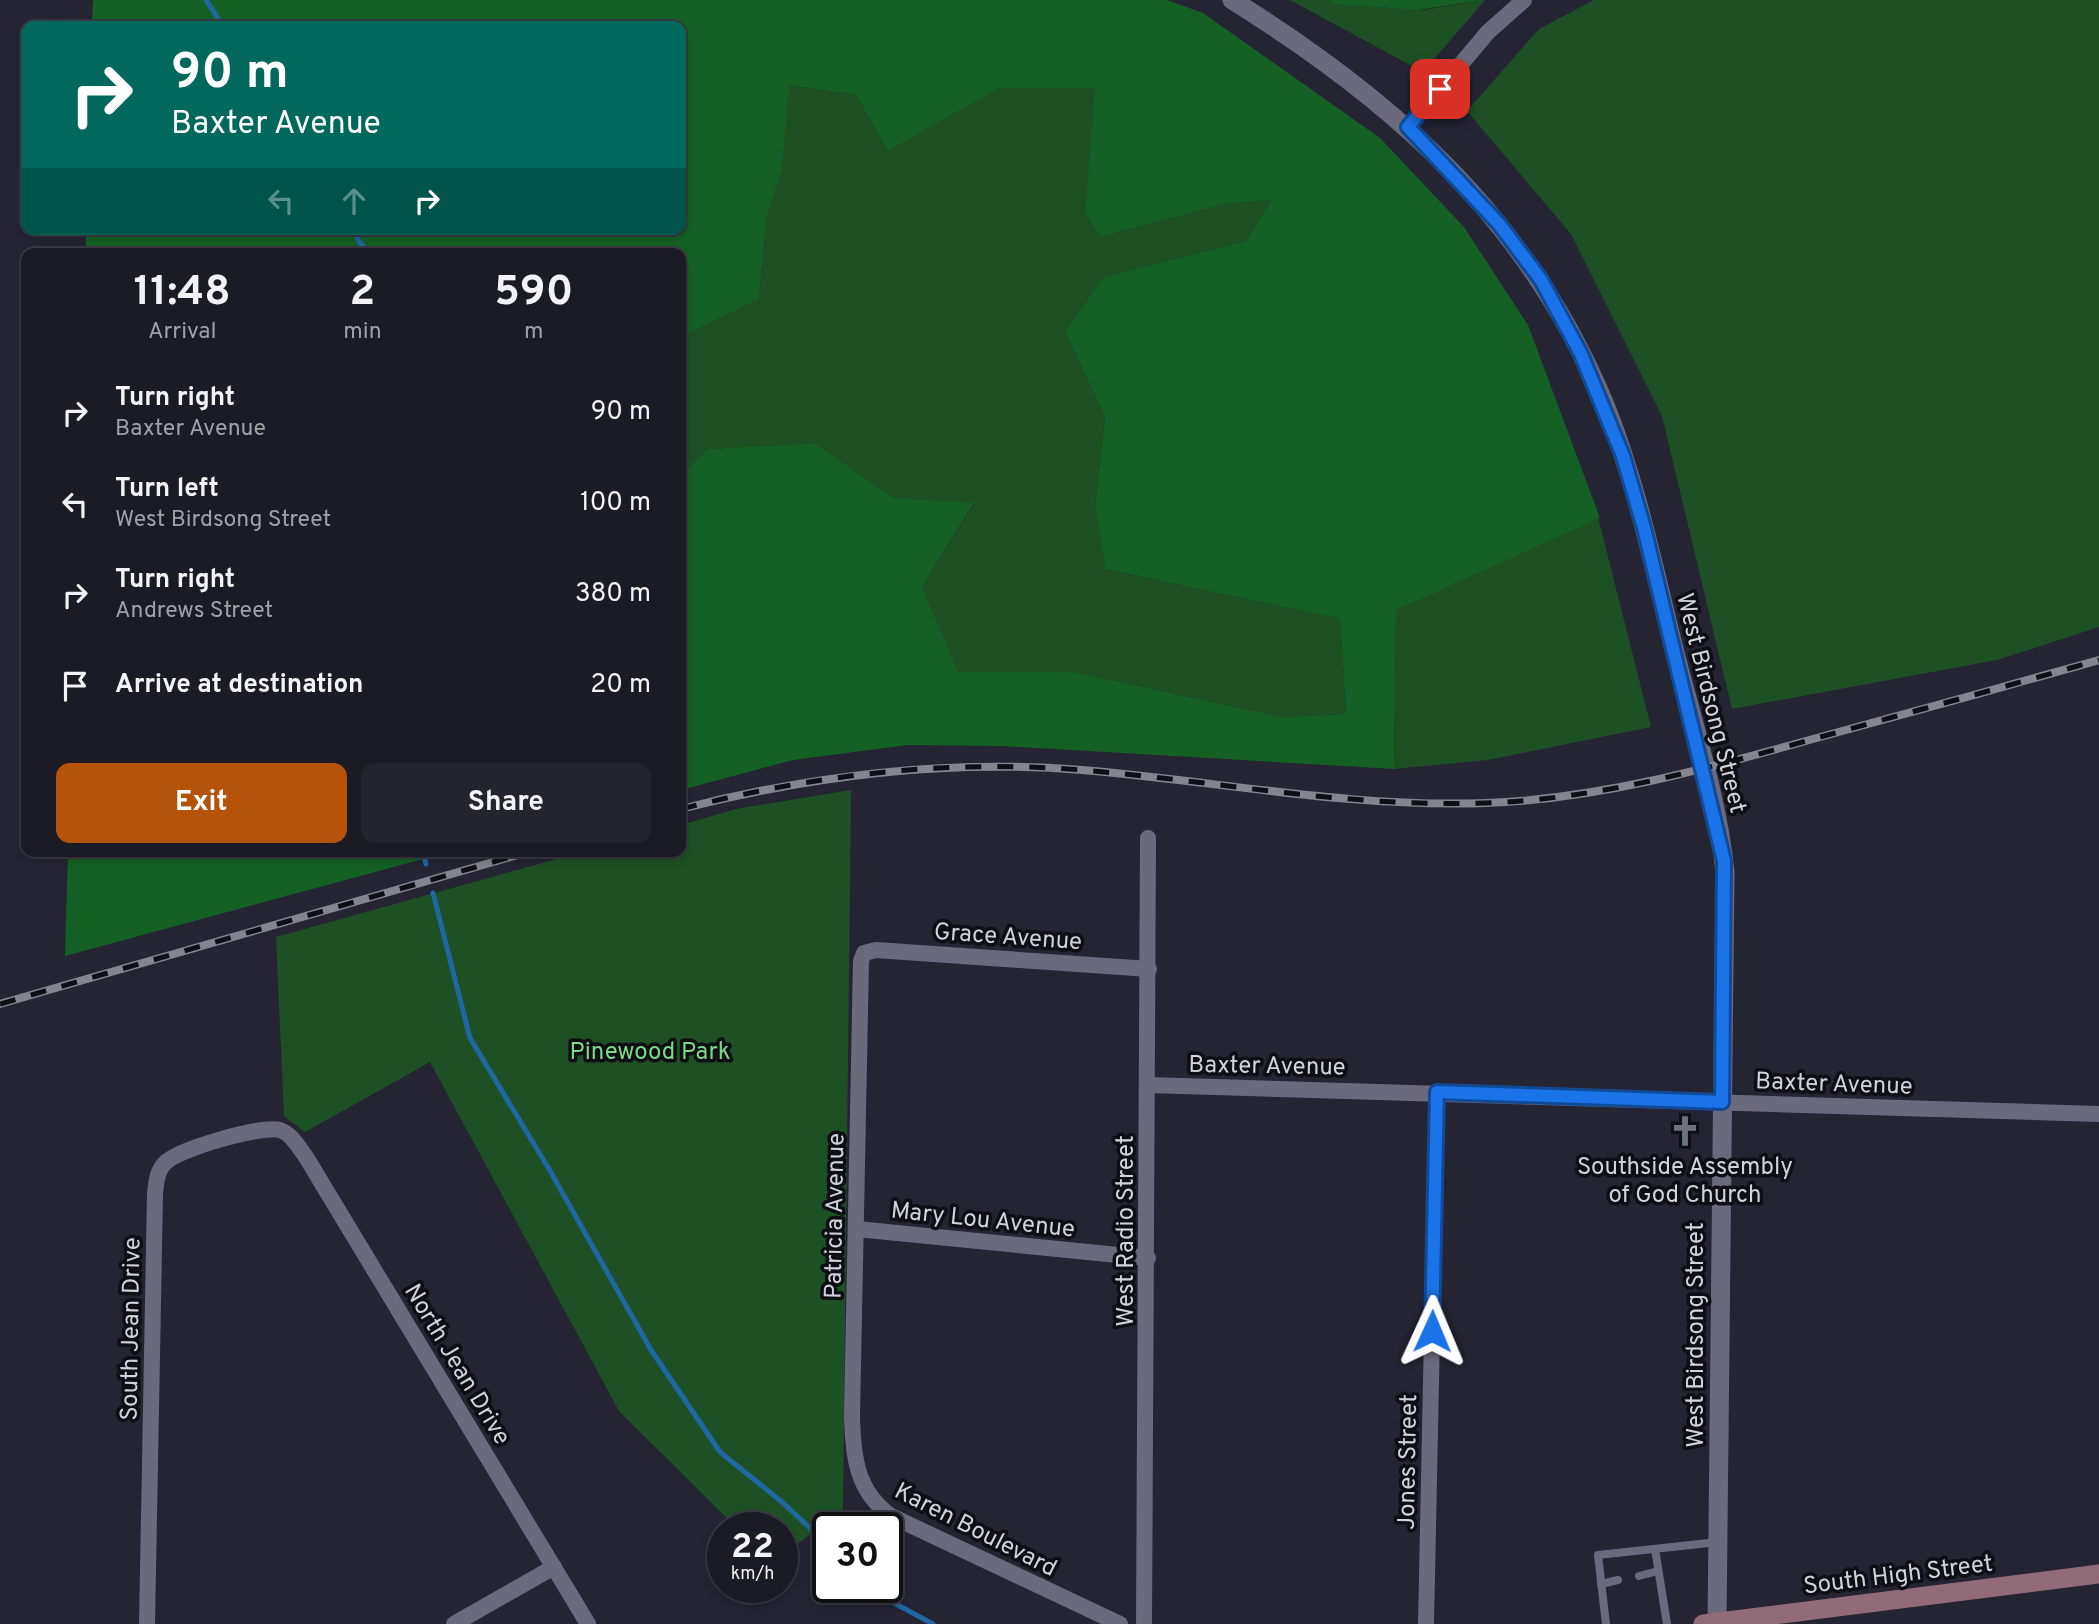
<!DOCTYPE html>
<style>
body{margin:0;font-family:Overpass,sans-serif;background:#24242e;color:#f1f3f6;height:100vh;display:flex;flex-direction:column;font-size:26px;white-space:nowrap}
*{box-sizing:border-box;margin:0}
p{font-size:23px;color:#a0a1a7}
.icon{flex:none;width:38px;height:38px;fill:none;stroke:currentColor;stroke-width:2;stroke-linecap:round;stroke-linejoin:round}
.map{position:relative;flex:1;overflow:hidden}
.sheet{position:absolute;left:21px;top:248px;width:665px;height:609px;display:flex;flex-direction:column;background:#1b1b26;border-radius:14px;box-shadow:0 4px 10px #0003,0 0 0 2px #393943}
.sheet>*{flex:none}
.guide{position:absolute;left:21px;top:21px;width:665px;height:214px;border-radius:14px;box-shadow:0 4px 10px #0003,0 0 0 2px #393943;background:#00695c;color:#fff;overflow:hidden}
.speed{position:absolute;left:707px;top:1512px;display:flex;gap:14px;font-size:35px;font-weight:700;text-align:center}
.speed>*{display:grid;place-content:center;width:91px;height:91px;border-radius:50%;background:#1b1b26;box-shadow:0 4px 10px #0003,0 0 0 2px #393943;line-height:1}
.speed small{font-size:18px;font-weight:400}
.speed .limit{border:4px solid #111;border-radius:10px;background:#fff;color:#111}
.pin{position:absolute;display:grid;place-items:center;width:60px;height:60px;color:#fff;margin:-30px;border-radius:14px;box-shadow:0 4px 10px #0006}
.me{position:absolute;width:77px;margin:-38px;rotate:1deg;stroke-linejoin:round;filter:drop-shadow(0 0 5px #0008)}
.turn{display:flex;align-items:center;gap:24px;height:147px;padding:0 35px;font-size:32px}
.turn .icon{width:91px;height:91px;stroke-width:2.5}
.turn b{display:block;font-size:49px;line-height:60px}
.lanes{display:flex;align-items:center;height:66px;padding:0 35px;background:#0003;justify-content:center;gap:35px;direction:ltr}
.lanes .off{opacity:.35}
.eta{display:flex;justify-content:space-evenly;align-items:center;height:119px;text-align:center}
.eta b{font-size:42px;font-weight:700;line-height:49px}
.cta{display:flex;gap:14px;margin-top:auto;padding:14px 35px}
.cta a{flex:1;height:80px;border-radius:14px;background:#b45309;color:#fff;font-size:28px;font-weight:700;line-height:80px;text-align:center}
.cta a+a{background:#24242e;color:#f1f3f6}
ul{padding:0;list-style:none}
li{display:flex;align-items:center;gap:21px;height:91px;padding:0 35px}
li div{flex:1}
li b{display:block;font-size:26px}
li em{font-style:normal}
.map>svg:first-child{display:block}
</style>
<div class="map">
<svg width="2099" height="1624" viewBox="0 0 2099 1624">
<rect width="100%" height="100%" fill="#242433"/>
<!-- green -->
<g fill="#1e5025">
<path d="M1290,0H1330L1331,4L1423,10L1485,0L1423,72Z"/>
<path d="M1594,0H2099V627L1997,660L1732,709L1662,416L1571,234L1467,111L1539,29Z"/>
<path d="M788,85L856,95L888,151L999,87L1096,88L1085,213L1100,237L1225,204L1273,200L1246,241L1103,277L1065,332L1105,417L1095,507L1105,569L1340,619L1346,714L1282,717L1074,672H957L922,587L974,504L894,498L815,443L709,449L681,476V337L759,299L767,215L782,170Z"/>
<path d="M1597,513L1651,727L1488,760L1394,769L1396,610Z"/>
<path d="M851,790L843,1509L782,1556V1528H737L619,1411L430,1062L305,1132L284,1116L276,937L582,852H681V825L736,809Z"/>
</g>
<!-- forest -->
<g fill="#156125">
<path d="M93,0H1167L1203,13L1380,138L1464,227L1528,325L1600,518L1396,610L1394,769L1003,746L908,745L793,760L681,790V476L708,449L815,443L894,498L974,503L922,587L958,672H1074L1282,717L1346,714L1340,619L1105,569L1095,507L1105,417L1065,332L1103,277L1246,241L1272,200L1225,204L1100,237L1085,213L1095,88H999L888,151L856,95L789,85L782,170L767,215L759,299L681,337V254H86V229H681V26H92Z"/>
<path d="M1330,0H1484L1418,10L1331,4Z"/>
<path d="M68,852H449L65,956Z"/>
</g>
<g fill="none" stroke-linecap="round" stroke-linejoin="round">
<!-- stream -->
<g stroke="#1e67a2" stroke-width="5">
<path d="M206,0L223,26"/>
<path d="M351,229L368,254"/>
<path d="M423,852L426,864"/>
<path d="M433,893L470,1038L549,1169L651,1350L720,1452L782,1502L828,1545"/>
<path d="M872,1587L881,1596L933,1624"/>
</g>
<!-- service -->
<g stroke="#6a6a7c" stroke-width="8">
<path d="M1655,1549L1667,1624"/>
<path d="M1639,1576L1658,1571"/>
<path d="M1601,1584L1618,1580"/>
<path d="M1606,1624L1598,1555L1718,1542"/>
</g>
<!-- minor -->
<g stroke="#6a6a7c" stroke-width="16">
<path d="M1408,127L1488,32L1524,0"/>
<path d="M1148,1085L2099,1114"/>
<path d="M857,1229L1148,1258"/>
<path d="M147,1624L155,1194C156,1183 157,1171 165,1163C178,1149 262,1125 280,1130C292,1134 299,1148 306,1157L588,1624"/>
<path d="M454,1624L554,1567"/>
<path d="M1120,1624L891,1516C856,1491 853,1456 852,1416L861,961L864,953L876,950L1149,969"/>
<path d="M1144,1624L1148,838"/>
<path d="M1426,1624L1437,1092"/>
</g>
<!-- tertiary -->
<path stroke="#6a6a7c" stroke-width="19" d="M1232,0C1398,103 1529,221 1605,405C1636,482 1653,564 1673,645C1691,717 1718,799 1725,872L1717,1624"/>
<!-- secondary -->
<path stroke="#926b78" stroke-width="19" d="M1703,1624L2099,1574"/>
<defs>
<g id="rail">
<path d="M681,809C813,775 945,759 1082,770C1217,781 1350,808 1486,803C1598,799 1706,769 1813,739C1908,713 2004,687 2099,660"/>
<path d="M0,1004L528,852"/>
</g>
</defs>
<!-- rail casing -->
<use href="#rail" stroke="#858591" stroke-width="8"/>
<!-- rail -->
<use href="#rail" stroke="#0e0e15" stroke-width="5" stroke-dasharray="16" stroke-linecap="butt"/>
</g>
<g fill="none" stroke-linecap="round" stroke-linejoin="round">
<defs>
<path id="route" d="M1432,1331L1437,1092L1722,1102L1724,861L1644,528L1623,456L1581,354L1541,280L1499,224L1408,127L1440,89"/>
</defs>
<!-- route casing -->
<use href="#route" stroke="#114b97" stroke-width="18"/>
<!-- route -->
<use href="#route" stroke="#1a73e8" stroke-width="12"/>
</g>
<!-- icons -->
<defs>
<symbol id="church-bare" viewBox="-9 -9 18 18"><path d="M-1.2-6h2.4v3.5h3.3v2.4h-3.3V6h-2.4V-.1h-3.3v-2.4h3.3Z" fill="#6b7280" stroke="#0e0e15" stroke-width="2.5" paint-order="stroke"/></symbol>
</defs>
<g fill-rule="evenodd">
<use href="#church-bare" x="1663" y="1109" width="44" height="44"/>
</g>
<g text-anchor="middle" stroke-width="7" stroke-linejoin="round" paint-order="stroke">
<!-- street labels -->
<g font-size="24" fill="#d2d2dc" stroke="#0e0e15">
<text transform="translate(1712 703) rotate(76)" y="8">West Birdsong Street</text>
<text transform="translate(1008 936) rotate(4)" y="8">Grace Avenue</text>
<text transform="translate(1267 1065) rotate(1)" y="8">Baxter Avenue</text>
<text transform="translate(1834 1083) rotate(2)" y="8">Baxter Avenue</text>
<text transform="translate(834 1216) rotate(-89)" y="8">Patricia Avenue</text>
<text transform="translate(983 1219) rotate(6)" y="8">Mary Lou Avenue</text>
<text transform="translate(1125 1231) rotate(-90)" y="8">West Radio Street</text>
<text transform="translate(130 1329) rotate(-89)" y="8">South Jean Drive</text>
<text transform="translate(1695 1335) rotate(-90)" y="8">West Birdsong Street</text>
<text transform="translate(458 1364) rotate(59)" y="8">North Jean Drive</text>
<text transform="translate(1407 1462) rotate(-89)" y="8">Jones Street</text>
<text transform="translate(976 1529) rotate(27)" y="8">Karen Boulevard</text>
<text transform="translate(1898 1574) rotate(-7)" y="8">South High Street</text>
</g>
<!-- park labels -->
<g font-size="24" fill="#7bda86" stroke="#0e0e15">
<text x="650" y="1059">Pinewood Park</text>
</g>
<!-- poi labels -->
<g font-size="24" fill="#d2d2dc" stroke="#0e0e15">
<text x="1685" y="1174">Southside Assembly<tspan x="1685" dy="28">of God Church</tspan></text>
</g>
</g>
</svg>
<div class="speed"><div>22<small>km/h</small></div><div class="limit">30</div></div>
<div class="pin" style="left:1440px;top:89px;background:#d93025"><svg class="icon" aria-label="arrive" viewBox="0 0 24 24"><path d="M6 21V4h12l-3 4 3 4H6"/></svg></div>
<svg class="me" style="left:1432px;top:1331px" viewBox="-20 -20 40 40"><path d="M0-17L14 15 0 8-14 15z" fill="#1a73e8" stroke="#fff" stroke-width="4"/></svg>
<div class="guide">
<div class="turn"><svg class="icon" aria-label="right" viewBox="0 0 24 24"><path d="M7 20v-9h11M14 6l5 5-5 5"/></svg><div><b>90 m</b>Baxter Avenue</div></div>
<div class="lanes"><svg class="icon off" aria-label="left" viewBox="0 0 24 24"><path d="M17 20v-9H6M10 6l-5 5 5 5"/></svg><svg class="icon off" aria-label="ahead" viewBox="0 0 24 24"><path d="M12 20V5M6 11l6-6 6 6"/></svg><svg class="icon" aria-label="right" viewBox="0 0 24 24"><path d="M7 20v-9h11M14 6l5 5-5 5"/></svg></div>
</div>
<section class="sheet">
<div class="eta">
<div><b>11:48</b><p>Arrival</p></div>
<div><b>2</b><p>min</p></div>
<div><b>590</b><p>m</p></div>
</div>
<ul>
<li><svg class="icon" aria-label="right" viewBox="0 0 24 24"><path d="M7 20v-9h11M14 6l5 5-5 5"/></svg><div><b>Turn right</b><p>Baxter Avenue</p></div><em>90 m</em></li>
<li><svg class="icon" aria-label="left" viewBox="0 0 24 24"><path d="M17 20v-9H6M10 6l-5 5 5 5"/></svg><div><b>Turn left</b><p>West Birdsong Street</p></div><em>100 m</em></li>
<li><svg class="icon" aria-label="right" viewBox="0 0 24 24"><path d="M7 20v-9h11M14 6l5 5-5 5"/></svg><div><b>Turn right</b><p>Andrews Street</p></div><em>380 m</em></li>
<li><svg class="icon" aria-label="arrive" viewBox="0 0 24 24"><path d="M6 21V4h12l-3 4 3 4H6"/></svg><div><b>Arrive at destination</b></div><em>20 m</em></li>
</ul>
<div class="cta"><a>Exit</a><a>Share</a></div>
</section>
</div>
